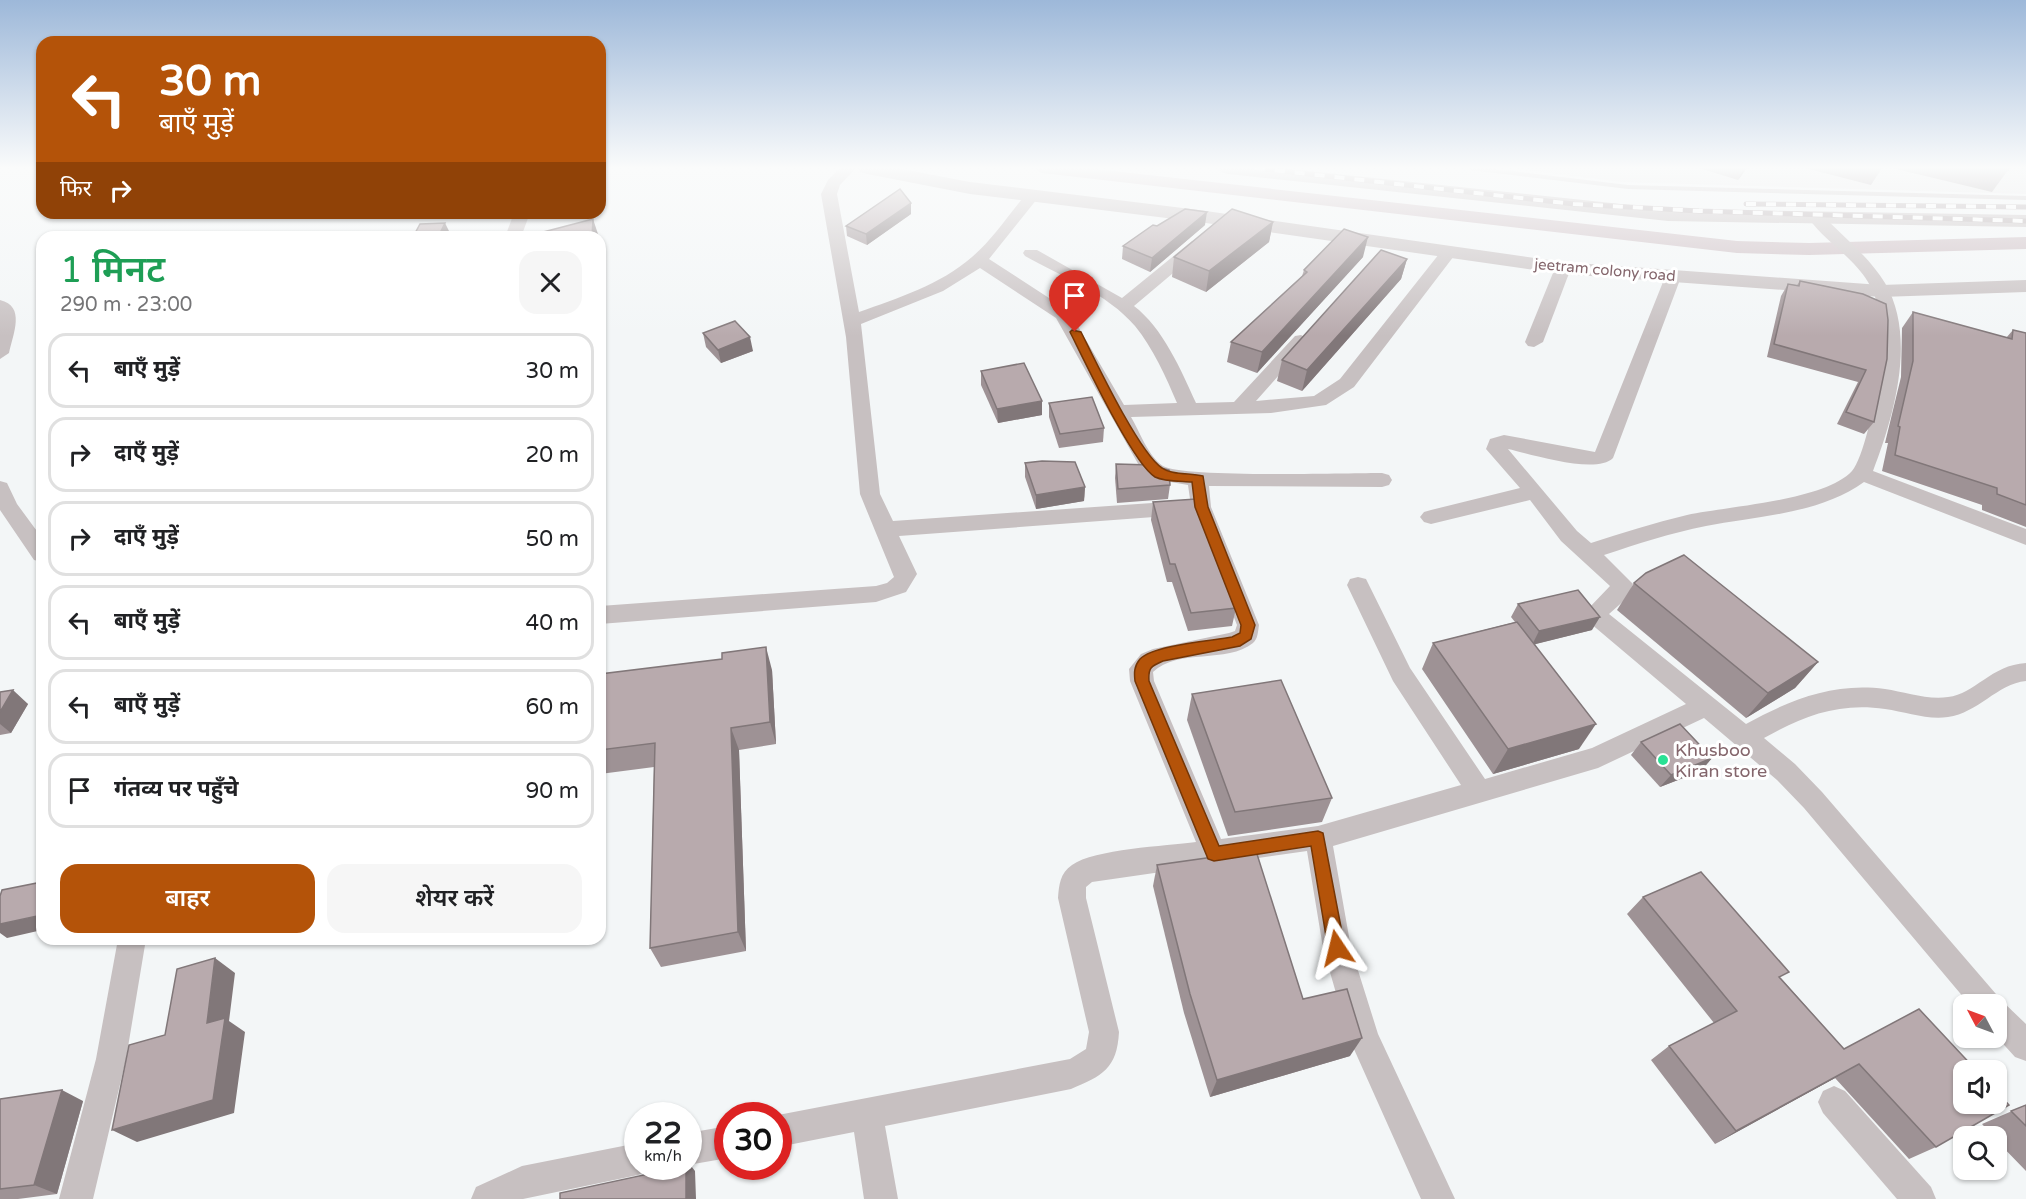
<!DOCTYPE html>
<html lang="hi">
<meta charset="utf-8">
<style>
body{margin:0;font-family:"Varela Round","Noto Sans Devanagari",sans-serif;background:#f6f6f6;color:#202124;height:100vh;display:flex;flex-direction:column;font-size:22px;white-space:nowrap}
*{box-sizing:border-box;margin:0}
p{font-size:20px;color:#757577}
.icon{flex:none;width:33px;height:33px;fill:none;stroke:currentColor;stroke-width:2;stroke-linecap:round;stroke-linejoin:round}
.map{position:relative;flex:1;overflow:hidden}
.drawer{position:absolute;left:36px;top:231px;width:570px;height:714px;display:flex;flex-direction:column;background:#fff;border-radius:18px;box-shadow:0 2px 4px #0004}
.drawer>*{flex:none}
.banner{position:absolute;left:36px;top:36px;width:570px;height:183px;border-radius:18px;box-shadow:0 2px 4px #0004;background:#b45309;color:#fff;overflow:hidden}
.needle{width:39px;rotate:311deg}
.buttons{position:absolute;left:1953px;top:994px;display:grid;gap:12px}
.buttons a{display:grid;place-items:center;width:54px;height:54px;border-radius:12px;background:#fff;box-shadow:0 2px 4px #0004;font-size:30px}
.speed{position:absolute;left:624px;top:1102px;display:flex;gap:12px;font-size:30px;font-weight:700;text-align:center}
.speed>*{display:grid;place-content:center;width:78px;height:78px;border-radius:50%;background:#fff;box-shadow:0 2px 4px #0004;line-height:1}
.speed small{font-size:15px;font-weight:400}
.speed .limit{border:9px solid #d22;background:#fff;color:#111}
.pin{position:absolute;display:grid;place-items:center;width:51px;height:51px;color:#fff;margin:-62px -26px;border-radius:50% 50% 50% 0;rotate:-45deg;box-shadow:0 0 6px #0007}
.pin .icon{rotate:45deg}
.me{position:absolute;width:66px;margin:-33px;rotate:350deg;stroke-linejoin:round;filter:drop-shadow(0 0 4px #0008)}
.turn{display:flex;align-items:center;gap:21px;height:126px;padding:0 24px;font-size:27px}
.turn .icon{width:78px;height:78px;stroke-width:2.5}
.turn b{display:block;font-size:42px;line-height:51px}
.then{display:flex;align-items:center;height:57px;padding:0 24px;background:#0003;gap:12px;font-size:22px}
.round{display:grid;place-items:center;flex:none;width:63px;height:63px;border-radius:18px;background:#f6f6f6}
.overview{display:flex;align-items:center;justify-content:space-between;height:102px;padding:0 24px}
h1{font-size:36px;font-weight:600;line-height:45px;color:#1e9e55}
.cta{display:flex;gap:12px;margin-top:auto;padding:12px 24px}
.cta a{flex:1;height:69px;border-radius:18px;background:#b45309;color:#fff;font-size:24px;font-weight:600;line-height:69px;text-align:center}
.cta a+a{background:#f6f6f6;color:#202124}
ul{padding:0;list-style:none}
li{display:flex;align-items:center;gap:18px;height:75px;margin:0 12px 9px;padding:0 12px;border:3px solid #e0e0e0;border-radius:18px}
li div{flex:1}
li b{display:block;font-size:22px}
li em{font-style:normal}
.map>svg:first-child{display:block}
</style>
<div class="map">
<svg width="2026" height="1199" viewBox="0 0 2026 1199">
<rect width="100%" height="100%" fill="#f3f6f7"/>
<!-- built -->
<path fill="#e7e6e7" d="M1510,168H2026V194L1621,182Z"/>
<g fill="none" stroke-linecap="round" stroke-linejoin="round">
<!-- canal -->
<path fill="#ccbdc2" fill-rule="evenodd" d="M1034,168H1086L1737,241L1809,243L2026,237V249L1809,255L1737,253L1042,173Z"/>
<!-- service -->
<path fill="#c7c0c1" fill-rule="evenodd" d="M1468,168H1487L1628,185L2026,196V200L1628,189L1471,170Z"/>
<!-- minor -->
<g fill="#c7c0c1" fill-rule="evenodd">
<path d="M840,168H856L840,185L837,194L859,312C898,298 940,285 972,257C993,239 1009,214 1027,193H1037L1040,196L1037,199L989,259L1069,311L1124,405L1177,403C1166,377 1153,348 1135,326C1108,294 1061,276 1025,256L1023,253L1025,250H1037L1122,298L1192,241H1204L1206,244L1204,247L1134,306C1163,328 1181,370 1196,403L1234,402L1295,336L1301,335L1310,340L1256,401L1314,396L1340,379L1443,249H1455L1457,252L1354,387L1326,405L1271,413L1131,417C1140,432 1148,456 1163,466C1181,478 1349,473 1382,473L1389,475L1392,480L1389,485L1382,487L1209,486L1211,507L1259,625C1258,631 1258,639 1253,643C1227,664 1178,648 1153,672L1154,681L1221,839L1318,826L1461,785L1393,681L1347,585L1350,579L1358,577L1366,579L1410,668L1485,779L1592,748L1686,704L1590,623L1587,610L1610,586L1561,541L1530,500L1431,524L1424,522L1420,517L1424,512L1431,510L1520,488L1486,449L1490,439L1504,435L1595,452L1665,277L1673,272L1681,277L1613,458C1596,475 1531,454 1508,449L1577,531L1591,543C1622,533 1654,523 1687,515C1728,506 1824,501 1852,471C1863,459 1875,402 1878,384C1884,352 1886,312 1868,282C1853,257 1826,242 1809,219L1817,214L1823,216C1844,237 1869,257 1885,283C1917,337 1894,416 1873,471L2026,529V545L1864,482C1820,514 1758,516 1706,526C1671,533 1637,544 1604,555L1633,584L1627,598L1609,614L1746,724C1790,700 1833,682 1885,689C1905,692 1927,700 1948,697C1975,694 1991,665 2026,663V681C1997,684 1978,713 1948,717C1927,720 1906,712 1885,709C1839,702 1803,716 1764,738L1795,764L1822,792L2002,1001L2026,1024V1061L2015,1057L1996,1036V1005H1970L1804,808L1777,780L1704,718L1598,768L1333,846L1351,948L1378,1034L1455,1199H1421L1349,1038L1323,948L1307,851L1092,882L1086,887V898L1119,1032C1117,1069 1102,1076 1071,1089L885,1126L898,1199H864L854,1132L778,1147V1116H776L778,1115L1070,1059L1086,1049L1089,1032L1058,898C1059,885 1060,873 1072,865C1094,849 1166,846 1196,842L1130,681L1129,669L1141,654L1153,649L1229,633L1235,631L1237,625L1191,509L1188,513L1181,515L899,536L917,574L906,592L876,602L600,624V606L876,586L887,583L894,577L860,494L846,337L821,194L828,180ZM980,268L1056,318L1141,469L1153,479L1188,485L1191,506L1181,501L893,521L880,494L861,324L943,291Z"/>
<path d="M514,213H530L521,237H505Z"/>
<path d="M1563,263L1571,268L1543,342L1534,347L1528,346L1525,342L1555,268Z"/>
<path d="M0,300C26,306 13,334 9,353L0,359Z"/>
<path d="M0,481L7,483L17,504L42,538V562L34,560L0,510Z"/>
<path d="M118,939H146L126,1059L93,1199H59L96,1059Z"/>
<path d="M1834,1086L1845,1091L1931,1187L1936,1199H1897L1823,1113L1818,1102L1823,1091Z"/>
<path d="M728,1126V1158L688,1165V1133Z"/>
<path d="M638,1143V1167H651L649,1170L638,1175L523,1199H471L476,1187L522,1166Z"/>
</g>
<!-- tertiary -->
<g fill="#c7c0c1" fill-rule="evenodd">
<path d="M858,168H896L970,182L1199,210L1563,262L1881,285L2026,280V292L1881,297L1563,274L1199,222L970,194L867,174L860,172Z"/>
<path d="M1219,168H1280L1668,209L2026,215V227L1668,221L1228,174L1221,172Z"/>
</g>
<defs>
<g id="rail">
<path d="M1255,168L1574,204L1699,211L2026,221"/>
<path d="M1746,204L2026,207"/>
</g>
</defs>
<!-- rail casing -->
<use href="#rail" stroke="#aea3a5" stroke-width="5"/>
<!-- rail -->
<use href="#rail" stroke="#fff" stroke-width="4" stroke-dasharray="10" stroke-linecap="butt"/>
</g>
<!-- wall -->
<g fill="#9e9295">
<path d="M1699,168H1747L1738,180Z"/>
<path d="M1805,168H1882L1871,185Z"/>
<path d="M1892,168H2008V170L1992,192Z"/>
<path d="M258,213H344L261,217Z"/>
<path d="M911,214L867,245L847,236L846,226Z"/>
<path d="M1273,222L1269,242L1206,292L1172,277L1174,257Z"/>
<path d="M1205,225L1150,272L1122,259L1123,246Z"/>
<path d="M1363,257L1257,373L1227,362L1231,342L1302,276L1304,270Z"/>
<path d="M1407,259L1401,279L1302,391L1277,381L1282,360Z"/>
<path d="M1800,281L1863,294L1874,422L1864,434L1837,424L1858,382L1767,357L1781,296L1788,284L1797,285Z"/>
<path d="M1913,312L2006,338L2013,330L2026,333V527L1982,510V505L1882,471L1888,443H1885L1901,377L1902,328Z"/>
<path d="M703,333L753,351L721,363L706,347Z"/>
<path d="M981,371L1042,415L998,423L981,385Z"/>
<path d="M1049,403L1104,428L1103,442L1059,448L1049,417Z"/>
<path d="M1025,463L1085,487L1084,501L1036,509L1025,477Z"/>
<path d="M1116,464L1170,485L1168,499L1117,503L1115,478Z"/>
<path d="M1153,502L1236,608L1232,626L1188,631L1172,582H1167L1151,520Z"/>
<path d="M1634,583L1818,662L1795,688L1746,718L1617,610Z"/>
<path d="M1518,604L1592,630L1535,644L1579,749L1493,774L1422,669L1433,643L1515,622L1511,617Z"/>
<path d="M772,670L776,744L739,750L746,951L661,967L650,948L654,767L600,774V674Z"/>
<path d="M0,692L28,704L11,733L0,735Z"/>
<path d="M1192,694L1332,798L1322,822L1228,836L1187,720Z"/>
<path d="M1641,742L1712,758L1701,771L1660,787L1631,755Z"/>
<path d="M1157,865L1303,999L1350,1056L1210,1097L1184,1013L1153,886Z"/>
<path d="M1643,897L1781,978L1844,1049L1919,1009L1936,1147L1909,1159L1835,1078L1715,1144L1651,1060L1669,1046L1714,1023L1627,914Z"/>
<path d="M0,1099L83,1101L57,1194L18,1199H0Z"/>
<path d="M2026,1105V1171L1996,1140V1137H1994L1982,1124Z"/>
</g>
<!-- shaded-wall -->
<g fill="#817779">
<path d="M1744,168H1747L1738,180Z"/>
<path d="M911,203V214L867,245L866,234Z"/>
<path d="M1207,212L1205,225L1150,272L1152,258Z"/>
<path d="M593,219L599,237H592Z"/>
<path d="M1273,222L1269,242L1206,292L1209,271Z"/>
<path d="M445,223L450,233L448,237H438Z"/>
<path d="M1368,237L1363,257L1257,373L1262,352Z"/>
<path d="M1407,259L1401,279L1302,391L1307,370Z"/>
<path d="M600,333L603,341L600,342Z"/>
<path d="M750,337L753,351L721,363L718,350Z"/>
<path d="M1042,401V415L998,423L997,409Z"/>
<path d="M1085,487L1084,501L1036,509V495Z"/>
<path d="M1600,617L1592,630L1532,645L1539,631Z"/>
<path d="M766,647L772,670L776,744L770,722Z"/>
<path d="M1818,662L1795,688L1746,718L1768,693Z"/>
<path d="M13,690L28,704L11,733L0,724V712Z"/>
<path d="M1596,724L1579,749L1493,774L1508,749Z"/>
<path d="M731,728L739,750L746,951L738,932Z"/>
<path d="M1712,758L1701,771L1660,787L1671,775Z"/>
<path d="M42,915V930L7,938L0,933V924Z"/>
<path d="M215,958L235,973L229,1021L245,1032L234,1113L137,1142L112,1130L207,1023Z"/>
<path d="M1362,1038L1350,1056L1210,1097L1217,1080Z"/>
<path d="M1859,1064L1835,1078L1715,1144L1736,1131Z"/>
<path d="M62,1090L83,1101L57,1194L34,1185Z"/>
<path d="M688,1162L695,1171L696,1199H686V1167H688Z"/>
</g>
<!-- building -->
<g fill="#b8aaad" stroke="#817779" stroke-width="1.5">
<path d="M1997,168H2008V170Z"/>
<path d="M900,189L911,203L866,234L846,226Z"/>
<path d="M1185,209L1207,212L1152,258L1123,246L1153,225L1157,226Z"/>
<path d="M1232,209L1273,222L1209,271L1174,257Z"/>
<path d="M593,219L592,237H524Z"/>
<path d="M445,223L438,237H413L420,224Z"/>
<path d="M1344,229L1368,237L1262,352L1231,342L1307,272L1304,270Z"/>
<path d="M1381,250L1407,259L1307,370L1282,360Z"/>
<path d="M1800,281L1863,294L1886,304L1888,320L1887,359L1874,422L1846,412L1866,370L1774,344L1788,284L1799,286Z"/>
<path d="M1913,312L2012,339L2013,330L2026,333V505L1997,494V488L1895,455L1900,427L1898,426L1913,361Z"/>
<path d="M735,321L750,337L718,350L703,333Z"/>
<path d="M1024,363L1042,401L997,409L981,371Z"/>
<path d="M1092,397L1104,428L1060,434L1049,403Z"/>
<path d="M1042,461L1075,462L1085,487L1036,495L1025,463Z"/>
<path d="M1116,464L1151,465L1169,470L1170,485L1118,489Z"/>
<path d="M1196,499L1236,608L1191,613L1175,564H1170L1153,502Z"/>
<path d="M1684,555L1818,662L1768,693L1634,583L1646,573Z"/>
<path d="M1578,590L1600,617L1539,631L1518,604Z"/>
<path d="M1517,622L1596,724L1508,749L1433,643Z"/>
<path d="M766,647L770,722L731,728L738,932L650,948L655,743L600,750V674L722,659V653Z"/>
<path d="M1281,680L1332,798L1235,812L1192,694Z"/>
<path d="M13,690L0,712V692Z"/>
<path d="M1680,724L1712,758L1671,775L1641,742Z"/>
<path d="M1256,851L1303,999L1347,989L1362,1038L1217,1080L1190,994L1157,865Z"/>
<path d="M1701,872L1789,972L1779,977L1844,1049L1919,1009L1977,1071H1964V1104H1996V1091L2009,1105L1936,1147L1859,1064L1736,1131L1669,1046L1737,1011L1643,897Z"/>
<path d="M42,882V915L0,924V896L2,890Z"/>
<path d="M215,958L207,1023L225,1018L213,1100L112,1130L129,1045L165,1035L177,969Z"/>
<path d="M62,1090L34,1185L0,1189V1099Z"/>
<path d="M2026,1105V1126L2011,1111Z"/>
<path d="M647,1167H686V1199H560V1193L644,1175V1168Z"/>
</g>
<!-- sky -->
<linearGradient id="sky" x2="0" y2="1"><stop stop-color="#9db8d9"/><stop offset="0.5" stop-color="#fafbfb"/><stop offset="1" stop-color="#fafbfb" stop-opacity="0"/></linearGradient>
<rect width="2026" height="336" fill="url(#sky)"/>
<!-- route -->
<path fill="#b45309" stroke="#753606" stroke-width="1.5" d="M1072,330L1081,332C1095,360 1139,453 1162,468C1172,475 1190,473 1203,476L1208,507L1255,625L1251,639L1240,646L1163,661C1151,666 1148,668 1149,681L1219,846L1318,831L1323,833L1345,948L1343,954L1337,956L1331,954L1328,948L1311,846L1214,861L1208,859L1206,854L1135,681C1134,673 1134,666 1140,659C1154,645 1211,641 1232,637L1240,633L1241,625L1195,507L1192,482C1182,481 1165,482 1155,477C1133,464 1084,360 1070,332Z"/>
<!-- markers -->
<circle fill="#29e194" stroke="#fff" stroke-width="2" cx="1663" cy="760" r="6"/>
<g text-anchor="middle" stroke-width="6" stroke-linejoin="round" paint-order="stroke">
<!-- far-street labels -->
<g font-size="15" fill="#84666c" stroke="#fff">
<text transform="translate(1605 270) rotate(5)" y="5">jeetram colony road</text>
</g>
<!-- poi labels -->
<g font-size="18" fill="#84666c" stroke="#fff" text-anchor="start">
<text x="1675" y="756">Khusboo<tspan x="1675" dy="21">Kiran store</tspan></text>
</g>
</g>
</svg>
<div class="buttons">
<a><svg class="needle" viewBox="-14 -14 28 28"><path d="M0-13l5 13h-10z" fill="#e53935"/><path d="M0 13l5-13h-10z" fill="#757577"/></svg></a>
<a><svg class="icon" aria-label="sound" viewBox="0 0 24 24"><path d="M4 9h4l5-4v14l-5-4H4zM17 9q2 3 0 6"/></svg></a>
<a><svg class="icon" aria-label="search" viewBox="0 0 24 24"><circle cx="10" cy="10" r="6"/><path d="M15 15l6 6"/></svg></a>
</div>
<div class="speed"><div>22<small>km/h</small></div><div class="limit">30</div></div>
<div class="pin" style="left:1075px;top:332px;background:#d93025"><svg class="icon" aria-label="arrive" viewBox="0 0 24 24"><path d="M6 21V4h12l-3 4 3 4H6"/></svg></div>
<svg class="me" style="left:1337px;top:948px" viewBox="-20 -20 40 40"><path d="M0-17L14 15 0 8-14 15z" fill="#b45309" stroke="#fff" stroke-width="4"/></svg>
<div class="banner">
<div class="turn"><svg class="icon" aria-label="left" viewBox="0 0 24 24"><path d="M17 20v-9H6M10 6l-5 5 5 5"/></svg><div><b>30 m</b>बाएँ मुड़ें</div></div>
<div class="then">फिर<svg class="icon" aria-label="right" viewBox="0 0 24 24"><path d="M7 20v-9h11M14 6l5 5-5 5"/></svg></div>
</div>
<section class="drawer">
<div class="overview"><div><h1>1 मिनट</h1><p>290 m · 23:00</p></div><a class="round"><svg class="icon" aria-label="close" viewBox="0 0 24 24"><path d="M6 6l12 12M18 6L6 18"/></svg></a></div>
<ul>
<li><svg class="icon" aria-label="left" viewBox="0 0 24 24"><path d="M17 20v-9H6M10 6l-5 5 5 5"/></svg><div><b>बाएँ मुड़ें</b></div><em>30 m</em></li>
<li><svg class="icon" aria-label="right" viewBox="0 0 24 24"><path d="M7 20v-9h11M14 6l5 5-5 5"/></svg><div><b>दाएँ मुड़ें</b></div><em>20 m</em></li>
<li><svg class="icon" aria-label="right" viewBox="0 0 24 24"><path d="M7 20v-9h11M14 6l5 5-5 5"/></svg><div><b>दाएँ मुड़ें</b></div><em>50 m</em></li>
<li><svg class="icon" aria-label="left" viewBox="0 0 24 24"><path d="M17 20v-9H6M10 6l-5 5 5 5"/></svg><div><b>बाएँ मुड़ें</b></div><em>40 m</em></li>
<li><svg class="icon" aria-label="left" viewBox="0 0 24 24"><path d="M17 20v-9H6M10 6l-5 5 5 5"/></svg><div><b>बाएँ मुड़ें</b></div><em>60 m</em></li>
<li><svg class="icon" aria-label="arrive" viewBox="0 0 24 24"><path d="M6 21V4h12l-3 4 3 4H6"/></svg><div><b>गंतव्य पर पहुँचे</b></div><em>90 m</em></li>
</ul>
<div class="cta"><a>बाहर</a><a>शेयर करें</a></div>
</section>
</div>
